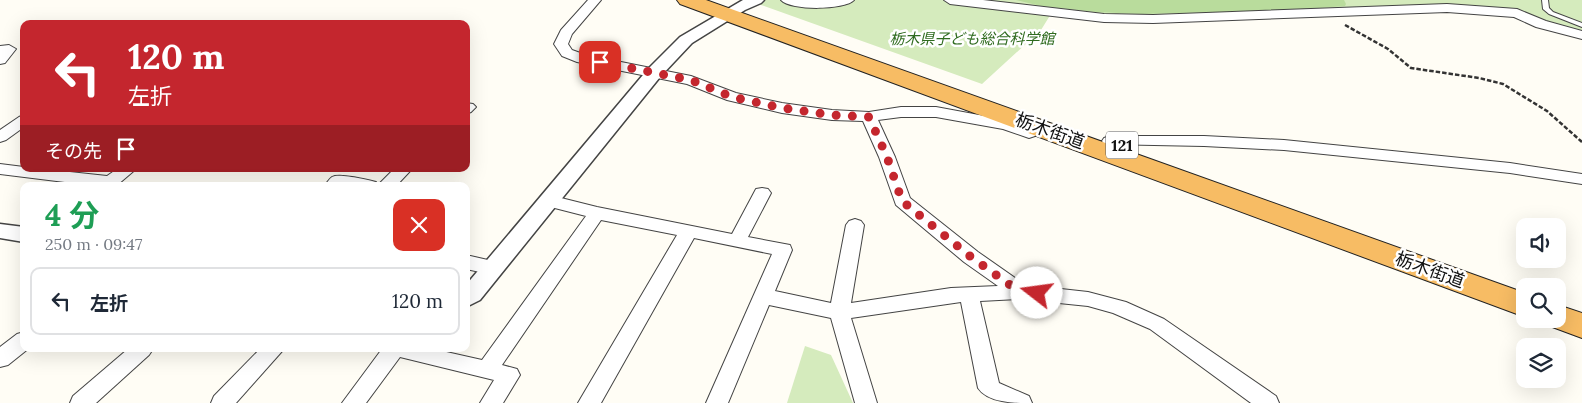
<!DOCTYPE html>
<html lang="ja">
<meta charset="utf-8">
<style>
body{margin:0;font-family:Lora,"Noto Sans JP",serif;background:#f6f6f7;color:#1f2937;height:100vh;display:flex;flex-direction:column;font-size:19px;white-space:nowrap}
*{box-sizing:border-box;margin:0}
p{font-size:16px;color:#747a83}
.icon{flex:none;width:28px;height:28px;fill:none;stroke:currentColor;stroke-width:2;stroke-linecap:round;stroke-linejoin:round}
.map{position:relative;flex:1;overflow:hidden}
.side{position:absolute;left:20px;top:182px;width:450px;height:170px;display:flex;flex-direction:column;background:#fff;border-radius:10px;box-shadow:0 5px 20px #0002}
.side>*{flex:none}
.hud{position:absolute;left:20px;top:20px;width:450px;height:152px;border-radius:10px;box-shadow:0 5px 20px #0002;background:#c4262e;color:#fff;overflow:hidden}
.buttons{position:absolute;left:1516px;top:218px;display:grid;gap:10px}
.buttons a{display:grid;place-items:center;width:50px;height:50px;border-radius:10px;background:#fff;box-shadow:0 5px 20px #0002;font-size:25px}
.pin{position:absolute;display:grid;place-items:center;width:42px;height:42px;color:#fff;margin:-21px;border-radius:10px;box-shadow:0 2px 8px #0006}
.me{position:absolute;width:55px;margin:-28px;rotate:285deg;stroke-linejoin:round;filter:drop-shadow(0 0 4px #0008)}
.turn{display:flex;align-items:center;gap:18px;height:105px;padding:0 25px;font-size:22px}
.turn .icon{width:65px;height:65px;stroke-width:2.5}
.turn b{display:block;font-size:35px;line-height:42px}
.then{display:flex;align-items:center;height:48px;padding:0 25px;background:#0003;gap:10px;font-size:19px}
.round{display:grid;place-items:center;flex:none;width:52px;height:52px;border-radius:10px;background:#f6f6f7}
.overview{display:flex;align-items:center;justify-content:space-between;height:85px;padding:0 25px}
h1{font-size:30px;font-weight:700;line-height:38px;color:#1e9e55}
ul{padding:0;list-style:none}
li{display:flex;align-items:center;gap:15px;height:68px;margin:0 10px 8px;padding:0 15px;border:2px solid #e0e1e3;border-radius:10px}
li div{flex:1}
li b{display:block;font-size:19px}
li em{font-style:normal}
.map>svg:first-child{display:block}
</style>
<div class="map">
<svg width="1582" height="403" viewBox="0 0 1582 403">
<rect width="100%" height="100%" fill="#fffdf5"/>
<!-- green -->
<g fill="#d5ebbd">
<path d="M747,0H1582V33L1540,21L1518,11L1443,4L1149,16L1103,14L1054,9L1041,30L982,84Z"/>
<path d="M805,346L831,355L853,403H787Z"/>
</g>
<!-- forest -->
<path fill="#b9dc9c" d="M1016,0H1344L1346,4L1345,6L1293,10L1142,14L1096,12L1041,6Z"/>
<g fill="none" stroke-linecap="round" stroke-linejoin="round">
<defs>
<path id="service" d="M1542,0H1548L1549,8L1553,12L1582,23V27L1549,14L1543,9Z"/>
<g id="minor">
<path d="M588,0H601L572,34L568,44L572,50L586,55L691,76L736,93L782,103L832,110L869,112L901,107H936L1006,120L1035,130L1037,133L1035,136L1029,138L1003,129L936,117H901L878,120L895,157L910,198L978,252L1025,285L1088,292L1126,302L1164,319L1276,396L1279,403H1251L1150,329L1113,313L1088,306L1020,299L980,301L999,383L1029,396L1032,403C1014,403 988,403 978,388L961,302L851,318L877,403H855L831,318L769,305L728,403H706L772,254L694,238L601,403H578L677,235L601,220L502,365L517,369L520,375L503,403H480L494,380L400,357L366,403H342L382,349H433L482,360L586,216L543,205L540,201L543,197L549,195L597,207L732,234L756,189L762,188L768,189L771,193L748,237L790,245L792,250L775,291L831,303L846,225L849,221L855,219L861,221L864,225L851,303L951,288L998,286L964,262L896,205L879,157L863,121L832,120L782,113L727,100L687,84L577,62L562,56L554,44L561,30Z"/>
<path d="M781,0H854C845,10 791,11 781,0Z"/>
<path d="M944,0H983L1104,14L1153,15L1447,4L1517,9L1546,21L1582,31V39L1536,27L1514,17L1447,12L1153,23L1104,22L950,4Z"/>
<path d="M9,45L16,49L5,63L0,64V46Z"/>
<path d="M466,103L473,104L476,107L471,112L466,114Z"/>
<path d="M24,115V127L6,140L0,142V130L19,117Z"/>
<path d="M1110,136H1204L1284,140L1510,163L1582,174V184L1510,173L1284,150L1204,146L1104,144L1102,141L1104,138Z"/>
<path d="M0,164L24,167V169H42L107,176L117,169H136L116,186H97L0,174Z"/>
<path d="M394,169H412L396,186H324C327,183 329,179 332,177C339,173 368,180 376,182L378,185Z"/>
<path d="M466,255L501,263L504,268L501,273L494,275L466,269Z"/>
<path d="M24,332V349H28L8,365L0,367V347L17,334Z"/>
<path d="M128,349H153L149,355L96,403H70L73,396Z"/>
<path d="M260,349H284L236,403H211L214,396Z"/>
</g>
<g id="tertiary">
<path d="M743,0H764L761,3L745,10L692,43L660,77L480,300L466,307V285L648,69L680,37Z"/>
<path d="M0,224L24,227V242L0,238Z"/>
</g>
<g id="trunk">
<path d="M677,0H706L1525,293V317L680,4Z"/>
<path d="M1558,305L1582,313V338L1547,325L1543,319H1558Z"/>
</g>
</defs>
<!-- service casing -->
<use href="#service" stroke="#444" stroke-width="2"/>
<!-- minor casing -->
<use href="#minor" stroke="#444" stroke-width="2"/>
<!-- tertiary casing -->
<use href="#tertiary" stroke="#444" stroke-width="3"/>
<!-- trunk casing -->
<use href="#trunk" stroke="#222" stroke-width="2"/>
<!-- path -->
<path stroke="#333" stroke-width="2.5" stroke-dasharray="4.5 2" stroke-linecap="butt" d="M1345,25L1388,49L1411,68L1479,78L1503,84L1547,111L1582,142"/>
<!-- service -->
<use href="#service" fill="#fff" fill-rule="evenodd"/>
<!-- minor -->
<use href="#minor" fill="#fff" fill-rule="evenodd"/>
<!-- tertiary -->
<use href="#tertiary" fill="#fff" fill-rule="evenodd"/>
<!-- trunk -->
<use href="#trunk" fill="#f7bc64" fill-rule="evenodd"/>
</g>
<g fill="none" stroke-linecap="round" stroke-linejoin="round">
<!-- route -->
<path stroke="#c4262e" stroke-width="9" stroke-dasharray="0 16.2" d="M600,62L691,80L732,97L782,108L832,115L869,117L887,157L902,201L971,257L1020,292L1037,293"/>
</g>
<g text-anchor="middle" stroke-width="5" stroke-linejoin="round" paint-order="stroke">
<!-- far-park labels -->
<g font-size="15" font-style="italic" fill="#2f6b1f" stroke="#fff">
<text x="972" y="44">栃木県子ども総合科学館</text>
</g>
<!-- shield labels -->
<rect fill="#fff" stroke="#585858" stroke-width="1" x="1106" y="131.5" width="32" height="27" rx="4"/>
<g font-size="16" font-weight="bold" fill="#111">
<text x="1122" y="151">121</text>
</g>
<!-- street labels -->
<g font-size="18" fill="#111" stroke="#fff">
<text transform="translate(1050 131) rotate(20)" y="6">栃木街道</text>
<text transform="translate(1430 270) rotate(20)" y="6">栃木街道</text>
</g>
</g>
</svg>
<div class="buttons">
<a><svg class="icon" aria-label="sound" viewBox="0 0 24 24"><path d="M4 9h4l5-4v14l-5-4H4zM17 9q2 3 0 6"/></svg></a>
<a><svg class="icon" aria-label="search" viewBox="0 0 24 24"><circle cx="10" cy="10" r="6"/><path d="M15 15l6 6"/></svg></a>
<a><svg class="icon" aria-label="layers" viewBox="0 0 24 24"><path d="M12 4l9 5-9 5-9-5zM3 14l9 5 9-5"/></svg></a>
</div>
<div class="pin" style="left:600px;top:62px;background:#d93025"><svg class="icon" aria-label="arrive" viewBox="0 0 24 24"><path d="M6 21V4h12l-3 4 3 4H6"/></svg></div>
<svg class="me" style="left:1037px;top:293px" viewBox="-20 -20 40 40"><circle r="19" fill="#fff"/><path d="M0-13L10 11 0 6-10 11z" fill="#c4262e"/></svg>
<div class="hud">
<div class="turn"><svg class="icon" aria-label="left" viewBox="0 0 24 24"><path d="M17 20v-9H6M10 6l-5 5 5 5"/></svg><div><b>120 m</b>左折</div></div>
<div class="then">その先<svg class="icon" aria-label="arrive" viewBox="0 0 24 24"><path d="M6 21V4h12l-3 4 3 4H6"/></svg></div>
</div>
<section class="side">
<div class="overview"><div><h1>4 分</h1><p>250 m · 09:47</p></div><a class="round" style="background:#d93025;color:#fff"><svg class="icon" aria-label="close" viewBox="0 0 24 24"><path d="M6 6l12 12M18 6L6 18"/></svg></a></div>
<ul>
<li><svg class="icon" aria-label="left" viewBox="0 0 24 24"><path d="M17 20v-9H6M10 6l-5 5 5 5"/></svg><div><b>左折</b></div><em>120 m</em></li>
</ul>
</section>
</div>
